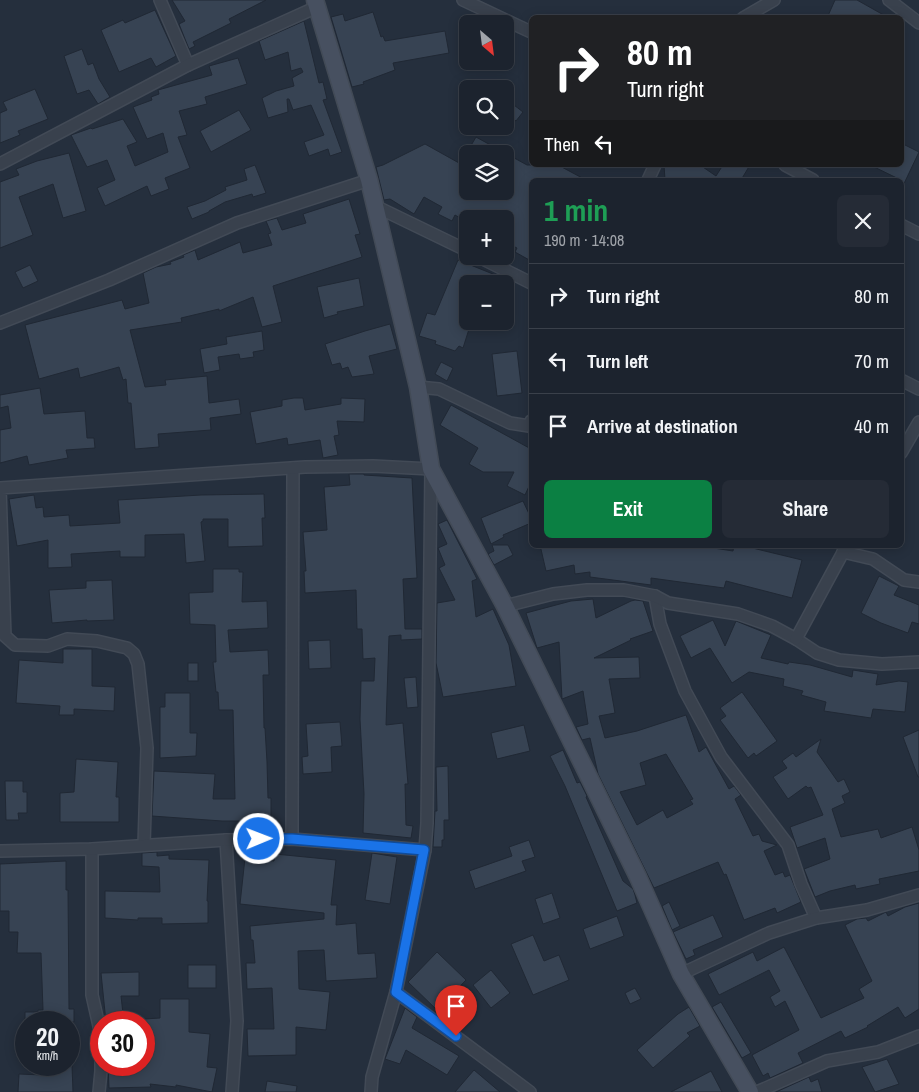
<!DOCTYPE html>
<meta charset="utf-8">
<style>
body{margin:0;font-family:"Archivo Narrow",sans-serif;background:#252b36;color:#f1f3f6;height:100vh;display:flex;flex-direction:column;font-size:19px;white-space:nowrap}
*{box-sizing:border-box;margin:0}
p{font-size:16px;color:#a0a4aa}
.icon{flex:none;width:28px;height:28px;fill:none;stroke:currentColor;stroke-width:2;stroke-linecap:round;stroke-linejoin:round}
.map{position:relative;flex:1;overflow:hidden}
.drawer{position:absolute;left:529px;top:178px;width:375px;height:370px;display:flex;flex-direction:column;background:#1c232e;border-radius:8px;box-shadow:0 2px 12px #0003,0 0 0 1px #3a404a}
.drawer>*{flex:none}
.top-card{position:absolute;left:529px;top:15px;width:375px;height:152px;border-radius:8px;box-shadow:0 2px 12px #0003,0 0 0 1px #3a404a;background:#202124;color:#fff;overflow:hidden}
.needle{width:32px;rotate:152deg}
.fabs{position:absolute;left:459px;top:15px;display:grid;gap:10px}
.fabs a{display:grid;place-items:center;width:55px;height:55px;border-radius:8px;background:#1c232e;box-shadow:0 2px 12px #0003,0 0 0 1px #3a404a;font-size:25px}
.speed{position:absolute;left:15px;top:1011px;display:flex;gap:10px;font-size:25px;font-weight:700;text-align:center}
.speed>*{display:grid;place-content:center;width:65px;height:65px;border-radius:50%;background:#1c232e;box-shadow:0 2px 12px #0003,0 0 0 1px #3a404a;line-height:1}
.speed small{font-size:12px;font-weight:400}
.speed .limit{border:8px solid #d22;background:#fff;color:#111}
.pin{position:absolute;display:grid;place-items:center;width:42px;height:42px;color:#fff;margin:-51px -21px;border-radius:50% 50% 50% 0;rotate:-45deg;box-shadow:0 0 5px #0007}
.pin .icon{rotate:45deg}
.me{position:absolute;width:55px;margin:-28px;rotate:89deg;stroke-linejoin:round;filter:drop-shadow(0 0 4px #0008)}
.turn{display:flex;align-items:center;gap:18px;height:105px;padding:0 15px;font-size:22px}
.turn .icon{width:65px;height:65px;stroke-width:2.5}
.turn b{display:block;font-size:35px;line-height:42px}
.then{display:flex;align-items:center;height:48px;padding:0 15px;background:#0003;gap:10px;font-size:19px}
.round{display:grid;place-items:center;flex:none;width:52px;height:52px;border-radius:8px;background:#252b36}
.summary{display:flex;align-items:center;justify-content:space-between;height:85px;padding:0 15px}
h1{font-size:30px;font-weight:700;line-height:38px;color:#1e9e55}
.primary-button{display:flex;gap:10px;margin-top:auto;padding:10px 15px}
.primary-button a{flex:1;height:58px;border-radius:8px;background:#0b8043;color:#fff;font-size:20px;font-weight:700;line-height:58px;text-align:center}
.primary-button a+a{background:#252b36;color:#f1f3f6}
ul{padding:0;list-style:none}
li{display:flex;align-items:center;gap:15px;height:65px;padding:0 15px;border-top:1px solid #3a404a}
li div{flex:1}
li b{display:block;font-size:19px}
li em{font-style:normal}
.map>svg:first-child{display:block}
</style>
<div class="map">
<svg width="919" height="1092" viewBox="0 0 919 1092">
<rect width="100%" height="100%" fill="#252f3d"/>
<!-- building -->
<g fill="#374353" stroke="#202834" fill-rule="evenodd">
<path d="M172,0H266L229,19L231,23L193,42L195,46L189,49L179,24L185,21Z"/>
<path d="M835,0H857L889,18H827Z"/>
<path d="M155,10L176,56L156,67L151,58L119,72L101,30L123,20L125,23Z"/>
<path d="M373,12L381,37L383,36L385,41L445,31L449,53L393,63L395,70L363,82L364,84L352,87L331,17L343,14L345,21Z"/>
<path d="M304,21L319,83L323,82L327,99L323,100L342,152L330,156L328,149L309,156L304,142L324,135L311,105L293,110L289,99H287L288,112L268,118L262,98L276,91L294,86L292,78L303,72L301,68L291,71L288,52L265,60L259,41Z"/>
<path d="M82,49L88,65L93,63L99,79L110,97L98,104L89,90L77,94L64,56Z"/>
<path d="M238,58L247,84L205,97L207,104L179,111L187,135L178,137L190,168L165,178L169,189L151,196L147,186L105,206L97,188L115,180L107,160L87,167L71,135L91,128L92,129L123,119L137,142L127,146L135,166L168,152L163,133L147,139L133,107L152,100L151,97L159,94L158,90L212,75L209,66Z"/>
<path d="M35,89L48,119L18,131L20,135L0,143V113L7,110L3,102Z"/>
<path d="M510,102L523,112L516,121L505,112V109Z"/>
<path d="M239,110L251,130L211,152L200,131Z"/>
<path d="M476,137L527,165H558L586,180H531V261L515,252L517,248L505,242V219H462L455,215L452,221L438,214L442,207L424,197L414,214L390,199L384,200L376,167L383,165L425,144L468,168V191H505V154H466Z"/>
<path d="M901,143L919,152L901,190V180L870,165H901Z"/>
<path d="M69,153L86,211L63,218L53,184L19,197L33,235L0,248V182L19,175L16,169L37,161Z"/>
<path d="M255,165L266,193L253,197L252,194L225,202L209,211V212L192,219L187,207L205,201L226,190L225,187L247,180L244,169Z"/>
<path d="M664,165H700L716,176L723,165H750L741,180H665Z"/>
<path d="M349,199L360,234L355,235L362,257L273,286L282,322L262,327L253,297L219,311V309L181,318L182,322L130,330L145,387L166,385L165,380L207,376L209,403L239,399L241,414L210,418L211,430L158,434L159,447L135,449L131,403H128L126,379L123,380L119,367L80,378L78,368L39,379L25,325L122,300L125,309L149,303L143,273L156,267L171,264L170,262L184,257L183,255L195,250L198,260L240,242L243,253L272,245L268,234L271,233L266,221L277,218L282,230L306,223L303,214Z"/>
<path d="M458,260L493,274L490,284H468V325L470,326L463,348L459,346L455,351L435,344L436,341L419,336L427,313L435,315Z"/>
<path d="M30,265L38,281L23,288L15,272Z"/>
<path d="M359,278L364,306L337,312L338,314L324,318L317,287Z"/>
<path d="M390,324L397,349L369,356L374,374L352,377L348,367L342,369L340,363L332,365L325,344L365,331Z"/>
<path d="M262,331L264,350L253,352L254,357L240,359L239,354L218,357L220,370L204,373L200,349L227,344L226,337Z"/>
<path d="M517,351L522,393L497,396L492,354Z"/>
<path d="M441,362L453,368L447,381L435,374Z"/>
<path d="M40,388L44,414L85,411L87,438H94L95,448L66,450L68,458L29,465L27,456L0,463V430L11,428L8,406L0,408V395Z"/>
<path d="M294,398H303L305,410L341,404V398L365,399L364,422L337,421L339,435L334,436L338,455L323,458L320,440L288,445L287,438L256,444L250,412L282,406V400Z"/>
<path d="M451,405L531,449V482L525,495L507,486L514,472H483L469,464L478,448L440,425Z"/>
<path d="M349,474H364V475L412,478L417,578L403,579L405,629H422V639L401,640V635L389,636L386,725L403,723L408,784H405L406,825L413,826L411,838L363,833L364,794L360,719L361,681H374L375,658L363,659L362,629H357L356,590L305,593L304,571H306L303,532L327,530L324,487L350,485Z"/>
<path d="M264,494L265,518H262L263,546L228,547V519H203V521L201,522L205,561L186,563L184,534L145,535V557H120V551L71,554L72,567L48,568V540L17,546L9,499L34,495L36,508L43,507L44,517L69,515L70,526L120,523L118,500L201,495Z"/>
<path d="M523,501L531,518V523L503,535L504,537L491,544L481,518Z"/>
<path d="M447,520L477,579L472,581L476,617L493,609L509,645L516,686L443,697L436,663L437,603L455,600L439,568L445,565L438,548L447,544L438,524Z"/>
<path d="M492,545H508L513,555L494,565L488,554L494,551Z"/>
<path d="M540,545H694L733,551L734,545H740L802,560L792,598L726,581L724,588L651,578V585L590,577V572L575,574L574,565L546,571Z"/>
<path d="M213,569H239V572H243L242,602L267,601L268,628L228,630L230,652L268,650L269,675H263L264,728H265L267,762L268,798H271V821H222L152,816L154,771L215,774L213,799H235L233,710H219L218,692H216L213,662H216L215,625L190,624L189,593L213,592Z"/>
<path d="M879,576L899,586L894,595L919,605V624L912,622L908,633L881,623L861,613Z"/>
<path d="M112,580L114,620L87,621V620L52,623L49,590L86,588V581Z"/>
<path d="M593,599L596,618L631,601L635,600L643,601L653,631L630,639L631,640L594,658L639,657L640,678L609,679L615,713L599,716L605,738L637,731L686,715L699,752L706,747L729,789L734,786L741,795L735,799L753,836L759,834L762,841L777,845L764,851L775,875L783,872L785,877L790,875L801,902L777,913L775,908L744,920L726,874L724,875L718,862L654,888L598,774L590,738L582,740L576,727L588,724L583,691L562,699L559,642L537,648L526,613L571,601ZM666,754L693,799L690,800L693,804L667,818L663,810L637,825L620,792L646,785L640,763Z"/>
<path d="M713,620L725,646L736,621L771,635L761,658L788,664L789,662L810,665L852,677L853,670L878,674L876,685L899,681L908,682L905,712L873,709L871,718L824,711L826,702L801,695L803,691L783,686L784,679L749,672L732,683L710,648L691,658L680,636Z"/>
<path d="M330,640L331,668L309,669L308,641Z"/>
<path d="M63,649H92V686L115,687L114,711L74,709V715H59L60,706L16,703L19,660L63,663Z"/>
<rect x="188" y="663" width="10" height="18"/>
<path d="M416,677L418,707L407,708L404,678Z"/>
<path d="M742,692L777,741L756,756L754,753L748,758L720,720L726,716L720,708Z"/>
<path d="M165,693H190V733H197L196,756L160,758V707H165Z"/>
<path d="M340,722L342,746L331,747L332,772L303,774L302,757L308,756L306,724Z"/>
<path d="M524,725L530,751L497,759L491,733Z"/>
<path d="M919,730V777H918L903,737Z"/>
<path d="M821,739L817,752L838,782L844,779L850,792L842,796L845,803L832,809L841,837L878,829L881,838L912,827L919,850V871L879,879L880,884L856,889L855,885L830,891L815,897L804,869L830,859L825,838L797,848L790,827L823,815L811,787L808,788L806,786L788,799L773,777L787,768L782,761L793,753L796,757Z"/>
<path d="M563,750L577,783L580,782L587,796L586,797L623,881L633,889L635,895L637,903L617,911L565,786L550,756Z"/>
<path d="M76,759L118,762L116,797H119V822H60V793L74,792Z"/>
<path d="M448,766L449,820H444V840H442V847H433L435,811H437L436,767Z"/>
<path d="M5,781H23V792H27V813H18L19,820H6Z"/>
<path d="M529,840L535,857L522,861L526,871L475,889L469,871L512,856L509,847Z"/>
<path d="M157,852V856L169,855V859L209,860L207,901H208V923L162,924V918H138V920L105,918V891L160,892L159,867L142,866V853Z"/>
<path d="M372,853L397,857L390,904L365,900Z"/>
<path d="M275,854L336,860L331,905H337L336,925L356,923L358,954L375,953L377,978L326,981L324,950L298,951L299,989L330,992L326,1030L296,1027V1055L248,1056L247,1029H274L272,988L247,989L246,963H255L253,940H251L250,926L324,919V913L240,904L245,858L274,861Z"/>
<path d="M66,861V890H68L69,1009H74V1022H25V1012H38V1010H43L41,953H17L18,932H9V911H0V864Z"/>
<path d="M552,893L560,918L543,924L535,899Z"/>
<path d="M669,902L680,926L672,930L662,906Z"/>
<path d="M919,903V1009L905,1018L898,1007L867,1026L868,1027L845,1038L841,1031L798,1053L803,1063L770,1078L768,1073L763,1076L752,1055L799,1030L785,1001L775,1007L770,997L780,991L769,970L719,995L708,974L753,952L757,961L784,947L821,1018L864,998L859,989L872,981L845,925L857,919L866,918L868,921L886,912L888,916L905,907Z"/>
<path d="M713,915L723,937L693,950L695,955L686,959L673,932Z"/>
<path d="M617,916L624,936L590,949L583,929Z"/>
<path d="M533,935L544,961L559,955L569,980L533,995L511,944Z"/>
<path d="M437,952L466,980L437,1010L408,982Z"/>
<rect x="188" y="965" width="28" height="23"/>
<path d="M491,970L510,993L491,1008L473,985Z"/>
<path d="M139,972V996H121L124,1022H106L101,973Z"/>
<path d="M635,988L641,999L630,1004L625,993Z"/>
<path d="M160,999H189V1032L210,1034L207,1067L217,1068L212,1092L176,1085V1087L150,1084L151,1087L109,1088L108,1065H144V1019L160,1018Z"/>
<path d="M721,1002L751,1053L742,1058L712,1007Z"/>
<path d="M689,1007L700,1026L687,1033L690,1036L653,1068L637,1050L678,1014Z"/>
<path d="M405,1008L417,1017L412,1028L459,1056L447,1075L406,1050L400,1064L385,1059Z"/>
<path d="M887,1059L899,1084L875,1092L862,1067Z"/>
<path d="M43,1065H72L73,1092H18L19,1074L43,1075Z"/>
<path d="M474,1070L500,1092H455Z"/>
<path d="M711,1071L722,1092H671Z"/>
<path d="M809,1077L811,1082L818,1079L822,1092H776Z"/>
<path d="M267,1081L297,1086L296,1092H265Z"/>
</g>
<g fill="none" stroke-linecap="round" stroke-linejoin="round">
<defs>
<g id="street">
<path d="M160,0L188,65"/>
<path d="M463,0L531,32"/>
<path d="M889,0L919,23"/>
<path d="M743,18L774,0"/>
<path d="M0,164L188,65L317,7"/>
<path d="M785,165L813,180"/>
<path d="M648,180L655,165"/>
<path d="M375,206L468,251"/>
<path d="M901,225L919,234"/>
<path d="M477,256L531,283"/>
<path d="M0,323L109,280L237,223L369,180"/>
<path d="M901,380L919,389"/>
<path d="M418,387L439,389L510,423L529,426L531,421"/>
<path d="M901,453L919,422"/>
<path d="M843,552L873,559L904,580L919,582"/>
<path d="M655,596L660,624L685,691L721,757L788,845L801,884L816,918"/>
<path d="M505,606L553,594L587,590H624L655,596L668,603L738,614L772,626L796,639L817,653L839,660L882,664L919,662"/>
<path d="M796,639L847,545"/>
<path d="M292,839L293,468"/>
<path d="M226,840L237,1021L232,1092"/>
<path d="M144,845L147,748L138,664L134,654L127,648L97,641L67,639L48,646L15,645L5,636L0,488L305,467L373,466L431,469L427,823L425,850L396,992L372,1077L371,1092"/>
<path d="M92,849V995L101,1035V1071L99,1092"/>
<path d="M0,851L92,849L226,840L292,839L425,850"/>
<path d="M681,974L769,933L816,918L867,910L919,895"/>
<path d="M396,992L530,1092"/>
<path d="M757,1092L827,1061L878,1052L919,1036"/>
</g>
<path id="secondary" d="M315,0L369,180L418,387L431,469L505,606L638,877L681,974L750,1092"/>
</defs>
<!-- street casing -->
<use href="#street" stroke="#424a56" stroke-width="14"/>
<!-- secondary casing -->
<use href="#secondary" stroke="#424a56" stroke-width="19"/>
<!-- street -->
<use href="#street" stroke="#39414d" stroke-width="11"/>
<!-- secondary -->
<use href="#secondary" stroke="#475060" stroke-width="16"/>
</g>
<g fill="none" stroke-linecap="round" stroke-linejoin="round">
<defs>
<path id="route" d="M259,839H292L424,850L396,992L456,1036"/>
</defs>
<!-- route casing -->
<use href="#route" stroke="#114b97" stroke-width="12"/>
<!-- route -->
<use href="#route" stroke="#1a73e8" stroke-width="9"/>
</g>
</svg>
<div class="fabs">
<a><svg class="needle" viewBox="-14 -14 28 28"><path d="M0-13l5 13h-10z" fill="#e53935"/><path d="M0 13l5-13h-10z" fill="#a0a4aa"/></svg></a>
<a><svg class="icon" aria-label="search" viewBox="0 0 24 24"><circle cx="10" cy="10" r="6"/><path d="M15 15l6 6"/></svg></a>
<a><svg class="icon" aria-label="layers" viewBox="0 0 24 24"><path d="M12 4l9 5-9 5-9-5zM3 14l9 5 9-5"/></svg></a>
<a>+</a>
<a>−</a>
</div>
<div class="speed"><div>20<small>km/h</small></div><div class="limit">30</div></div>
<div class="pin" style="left:456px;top:1036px;background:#d93025"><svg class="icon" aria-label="arrive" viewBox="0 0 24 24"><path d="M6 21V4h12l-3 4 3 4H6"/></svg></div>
<svg class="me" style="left:259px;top:839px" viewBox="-20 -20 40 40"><circle r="17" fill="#1a73e8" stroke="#fff" stroke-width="3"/><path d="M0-11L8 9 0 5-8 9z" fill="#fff"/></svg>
<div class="top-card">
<div class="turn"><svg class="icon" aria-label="right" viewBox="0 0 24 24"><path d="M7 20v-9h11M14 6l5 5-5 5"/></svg><div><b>80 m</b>Turn right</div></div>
<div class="then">Then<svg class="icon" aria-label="left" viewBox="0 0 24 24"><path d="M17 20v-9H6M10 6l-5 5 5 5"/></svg></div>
</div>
<section class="drawer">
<div class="summary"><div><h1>1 min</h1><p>190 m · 14:08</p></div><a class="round"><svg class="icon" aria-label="close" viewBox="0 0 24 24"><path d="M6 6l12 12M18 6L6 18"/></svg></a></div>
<ul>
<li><svg class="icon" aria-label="right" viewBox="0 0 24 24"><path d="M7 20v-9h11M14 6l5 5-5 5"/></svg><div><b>Turn right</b></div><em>80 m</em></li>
<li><svg class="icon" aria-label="left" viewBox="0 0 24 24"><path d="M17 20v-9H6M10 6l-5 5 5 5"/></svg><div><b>Turn left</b></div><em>70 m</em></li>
<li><svg class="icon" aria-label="arrive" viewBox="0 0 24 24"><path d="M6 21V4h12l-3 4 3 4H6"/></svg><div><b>Arrive at destination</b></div><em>40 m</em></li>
</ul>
<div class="primary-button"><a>Exit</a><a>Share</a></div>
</section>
</div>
